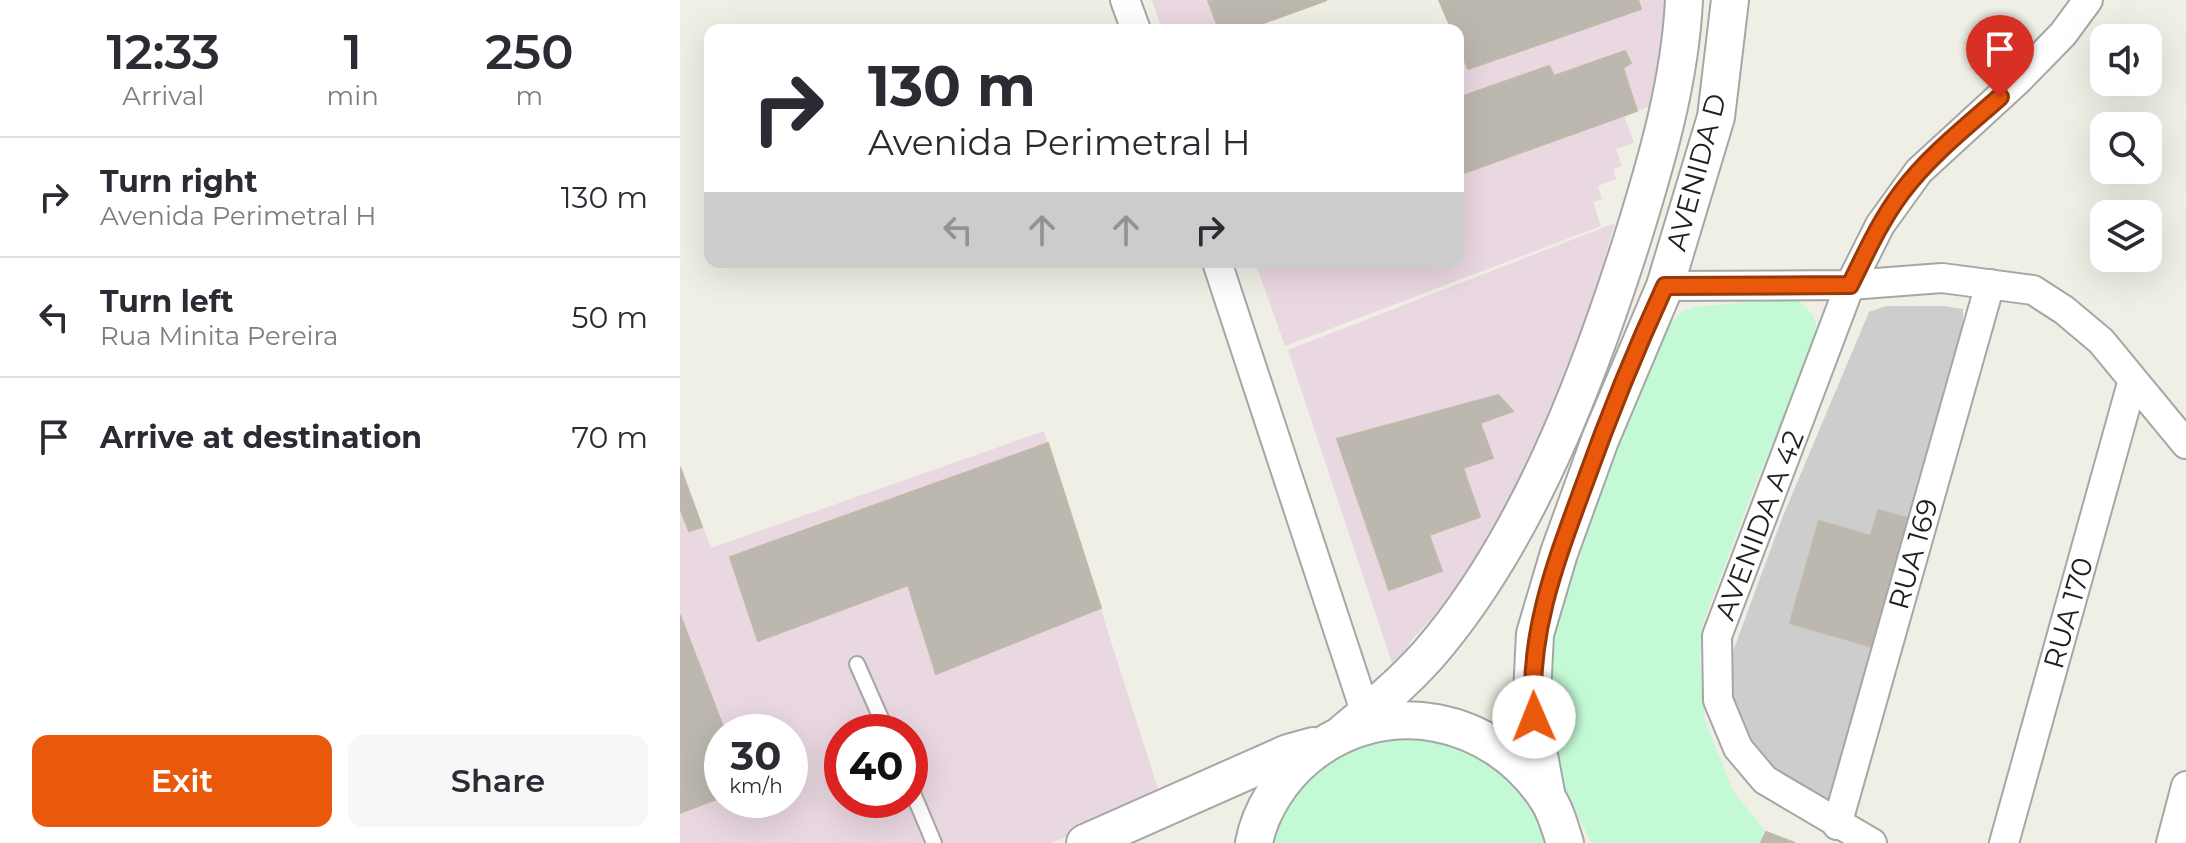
<!DOCTYPE html>
<style>
body{margin:0;font-family:Montserrat,sans-serif;background:#f7f7f7;color:#2b2b33;height:100vh;display:flex;flex-direction:column;font-size:30px;white-space:nowrap}
*{box-sizing:border-box;margin:0}
p{font-size:26px;color:#7c7c81}
.icon{flex:none;width:44px;height:44px;fill:none;stroke:currentColor;stroke-width:2;stroke-linecap:round;stroke-linejoin:round}
.map{position:relative;flex:1;overflow:hidden}
.sheet{display:flex;flex-direction:column;background:#fff;width:680px}
.sheet>*{flex:none}
.top-card{position:absolute;left:24px;top:24px;width:760px;height:244px;border-radius:16px;box-shadow:0 8px 32px #0002;background:#fff;color:#2b2b33;overflow:hidden}
.tools{position:absolute;left:1410px;top:24px;display:grid;gap:16px}
.tools a{display:grid;place-items:center;width:72px;height:72px;border-radius:16px;background:#fff;box-shadow:0 8px 32px #0002;font-size:40px}
.speed{position:absolute;left:24px;top:714px;display:flex;gap:16px;font-size:40px;font-weight:700;text-align:center}
.speed>*{display:grid;place-content:center;width:104px;height:104px;border-radius:50%;background:#fff;box-shadow:0 8px 32px #0002;line-height:1}
.speed small{font-size:20px;font-weight:400}
.speed .limit{border:12px solid #d22;background:#fff;color:#111}
.pin{position:absolute;display:grid;place-items:center;width:68px;height:68px;color:#fff;margin:-82px -34px;border-radius:50% 50% 50% 0;rotate:-45deg;box-shadow:0 0 8px #0007}
.pin .icon{rotate:45deg}
.me{position:absolute;width:88px;margin:-44px;rotate:359deg;stroke-linejoin:round;filter:drop-shadow(0 0 6px #0008)}
.turn{display:flex;align-items:center;gap:28px;height:168px;padding:0 32px;font-size:36px}
.turn .icon{width:104px;height:104px;stroke-width:2.5}
.turn b{display:block;font-size:56px;line-height:68px}
.lanes{display:flex;align-items:center;height:76px;padding:0 32px;background:#0003;justify-content:center;gap:40px;direction:ltr}
.lanes .off{opacity:.35}
.eta{display:flex;justify-content:space-evenly;align-items:center;height:136px;text-align:center}
.eta b{font-size:48px;font-weight:600;line-height:56px}
.primary-button{display:flex;gap:16px;margin-top:auto;padding:16px 32px}
.primary-button a{flex:1;height:92px;border-radius:16px;background:#ea580c;color:#fff;font-size:32px;font-weight:600;line-height:92px;text-align:center}
.primary-button a+a{background:#f7f7f7;color:#2b2b33}
ul{padding:0;list-style:none}
li{display:flex;align-items:center;gap:24px;height:120px;padding:0 32px;border-top:2px solid #e1e1e2}
li div{flex:1}
li b{display:block;font-size:30px}
li em{font-style:normal}
main{display:flex;flex:1;min-height:0}
.map>svg:first-child{display:block}
</style>
<main>
<section class="sheet">
<div class="eta">
<div><b>12:33</b><p>Arrival</p></div>
<div><b>1</b><p>min</p></div>
<div><b>250</b><p>m</p></div>
</div>
<ul>
<li><svg class="icon" aria-label="right" viewBox="0 0 24 24"><path d="M7 20v-9h11M14 6l5 5-5 5"/></svg><div><b>Turn right</b><p>Avenida Perimetral H</p></div><em>130 m</em></li>
<li><svg class="icon" aria-label="left" viewBox="0 0 24 24"><path d="M17 20v-9H6M10 6l-5 5 5 5"/></svg><div><b>Turn left</b><p>Rua Minita Pereira</p></div><em>50 m</em></li>
<li><svg class="icon" aria-label="arrive" viewBox="0 0 24 24"><path d="M6 21V4h12l-3 4 3 4H6"/></svg><div><b>Arrive at destination</b></div><em>70 m</em></li>
</ul>
<div class="primary-button"><a>Exit</a><a>Share</a></div>
</section>
<div class="map">
<svg width="1506" height="843" viewBox="0 0 1506 843">
<rect width="100%" height="100%" fill="#f0efe5"/>
<!-- industrial -->
<g fill="#e9d7e1" fill-rule="evenodd">
<path d="M472,0H647L564,30H482Z"/>
<path d="M759,0H990L970,107L944,115L954,143L936,149L942,166L933,169L936,179L918,186L922,199L913,202L921,226L605,346L575,262H778V58L783,56L778,30H772Z"/>
<path d="M935,223L893,365L818,530L752,618L729,643L732,649L713,666L608,350Z"/>
<path d="M364,431L479,792L372,843H0V467L31,548ZM42,732H110V800H42ZM162,732H230V800H162Z"/>
</g>
<!-- religious -->
<path fill="#cdcdcd" d="M1206,306H1264L1283,309V332L1152,815L1086,769L1052,712V654L1103,516L1189,312Z"/>
<!-- park -->
<g fill="#c3f9d5">
<path d="M1113,298C1133,311 1140,319 1135,343L1074,487L1023,623L1020,659L1025,721L1053,791L1086,832L1081,843H912L874,771L867,671L879,604L926,472L988,325L1003,311L1015,307Z"/>
<path d="M737,736L802,754L851,799L870,843H593C615,767 665,744 737,736Z"/>
</g>
<!-- building -->
<g fill="#bcb8af" stroke="#c1b9a8" stroke-width="2">
<path d="M528,0H647L564,30H539Z"/>
<path d="M759,0H958L961,9L788,69L778,44V30H772Z"/>
<path d="M945,51L951,63L943,68L957,111L778,175V98L869,66L874,76Z"/>
<path d="M818,395L833,411L800,423L813,458L783,468L800,517L749,535L762,571L709,590L657,439Z"/>
<path d="M368,443L421,608L256,674L228,585L78,641L50,557Z"/>
<path d="M0,467L22,527L9,531L0,508Z"/>
<path d="M1198,510L1233,520L1196,648L1110,623L1139,521L1191,536Z"/>
<path d="M0,615L45,732L42,797L0,813Z"/>
<path d="M1086,832L1115,843H1081Z"/>
</g>
<g fill="none" stroke-linecap="round" stroke-linejoin="round">
<defs>
<g id="service">
<path d="M177,664L207,732"/>
<path d="M230,786L254,843"/>
</g>
<g id="minor">
<path d="M445,0L456,30"/>
<path d="M537,262L686,714"/>
<path d="M985,286L1170,285L1262,278L1353,290L1384,310L1421,341L1506,444"/>
<path d="M1157,825L1310,284"/>
<path d="M1192,843L1085,780L1058,748L1038,700L1037,636L1170,285L1200,225L1239,171L1337,81L1383,34L1408,0"/>
<path d="M1324,843L1452,383"/>
<path d="M1491,843L1506,786"/>
</g>
<g id="tertiary">
<path d="M663,733C693,708 722,684 748,655C847,541 908,379 953,237C977,160 1000,81 1004,0"/>
<path d="M867,798L856,739L852,694L855,634L879,553L920,440L985,286L1036,117L1050,0"/>
<path d="M405,843L608,753L633,746"/>
<path d="M574,843C580,810 602,777 628,756C705,694 813,716 867,798C876,811 880,828 885,843"/>
</g>
</defs>
<!-- service casing -->
<use href="#service" stroke="#a6a6a6" stroke-width="18"/>
<!-- minor casing -->
<use href="#minor" stroke="#a6a6a6" stroke-width="32"/>
<!-- tertiary casing -->
<use href="#tertiary" stroke="#a6a6a6" stroke-width="40"/>
<!-- service -->
<use href="#service" stroke="#fff" stroke-width="14"/>
<!-- minor -->
<use href="#minor" stroke="#fff" stroke-width="28"/>
<!-- tertiary -->
<use href="#tertiary" stroke="#fff" stroke-width="36"/>
</g>
<g fill="none" stroke-linecap="round" stroke-linejoin="round">
<defs>
<path id="route" d="M854,717C847,635 876,561 904,485C928,418 955,351 985,286L1170,285C1186,253 1200,221 1222,192C1249,156 1286,127 1320,97"/>
</defs>
<!-- route casing -->
<use href="#route" stroke="#983908" stroke-width="20"/>
<!-- route -->
<use href="#route" stroke="#ea580c" stroke-width="14"/>
</g>
<g text-anchor="middle" stroke-width="6" stroke-linejoin="round" paint-order="stroke">
<!-- street labels -->
<g font-size="28" fill="#1f1f1f" stroke="#fff">
<text transform="translate(1016 172) rotate(-75)" y="10">AVENIDA D</text>
<text transform="translate(1079 525) rotate(-69)" y="10">AVENIDA A 42</text>
<text transform="translate(1233 554) rotate(-74)" y="10">RUA 169</text>
<text transform="translate(1388 613) rotate(-74)" y="10">RUA 170</text>
</g>
</g>
</svg>
<div class="tools">
<a><svg class="icon" aria-label="sound" viewBox="0 0 24 24"><path d="M4 9h4l5-4v14l-5-4H4zM17 9q2 3 0 6"/></svg></a>
<a><svg class="icon" aria-label="search" viewBox="0 0 24 24"><circle cx="10" cy="10" r="6"/><path d="M15 15l6 6"/></svg></a>
<a><svg class="icon" aria-label="layers" viewBox="0 0 24 24"><path d="M12 4l9 5-9 5-9-5zM3 14l9 5 9-5"/></svg></a>
</div>
<div class="speed"><div>30<small>km/h</small></div><div class="limit">40</div></div>
<div class="pin" style="left:1320px;top:97px;background:#d93025"><svg class="icon" aria-label="arrive" viewBox="0 0 24 24"><path d="M6 21V4h12l-3 4 3 4H6"/></svg></div>
<svg class="me" style="left:854px;top:717px" viewBox="-20 -20 40 40"><circle r="19" fill="#fff"/><path d="M0-13L10 11 0 6-10 11z" fill="#ea580c"/></svg>
<div class="top-card">
<div class="turn"><svg class="icon" aria-label="right" viewBox="0 0 24 24"><path d="M7 20v-9h11M14 6l5 5-5 5"/></svg><div><b>130 m</b>Avenida Perimetral H</div></div>
<div class="lanes"><svg class="icon off" aria-label="left" viewBox="0 0 24 24"><path d="M17 20v-9H6M10 6l-5 5 5 5"/></svg><svg class="icon off" aria-label="ahead" viewBox="0 0 24 24"><path d="M12 20V5M6 11l6-6 6 6"/></svg><svg class="icon off" aria-label="ahead" viewBox="0 0 24 24"><path d="M12 20V5M6 11l6-6 6 6"/></svg><svg class="icon" aria-label="right" viewBox="0 0 24 24"><path d="M7 20v-9h11M14 6l5 5-5 5"/></svg></div>
</div>
</div>
</main>
